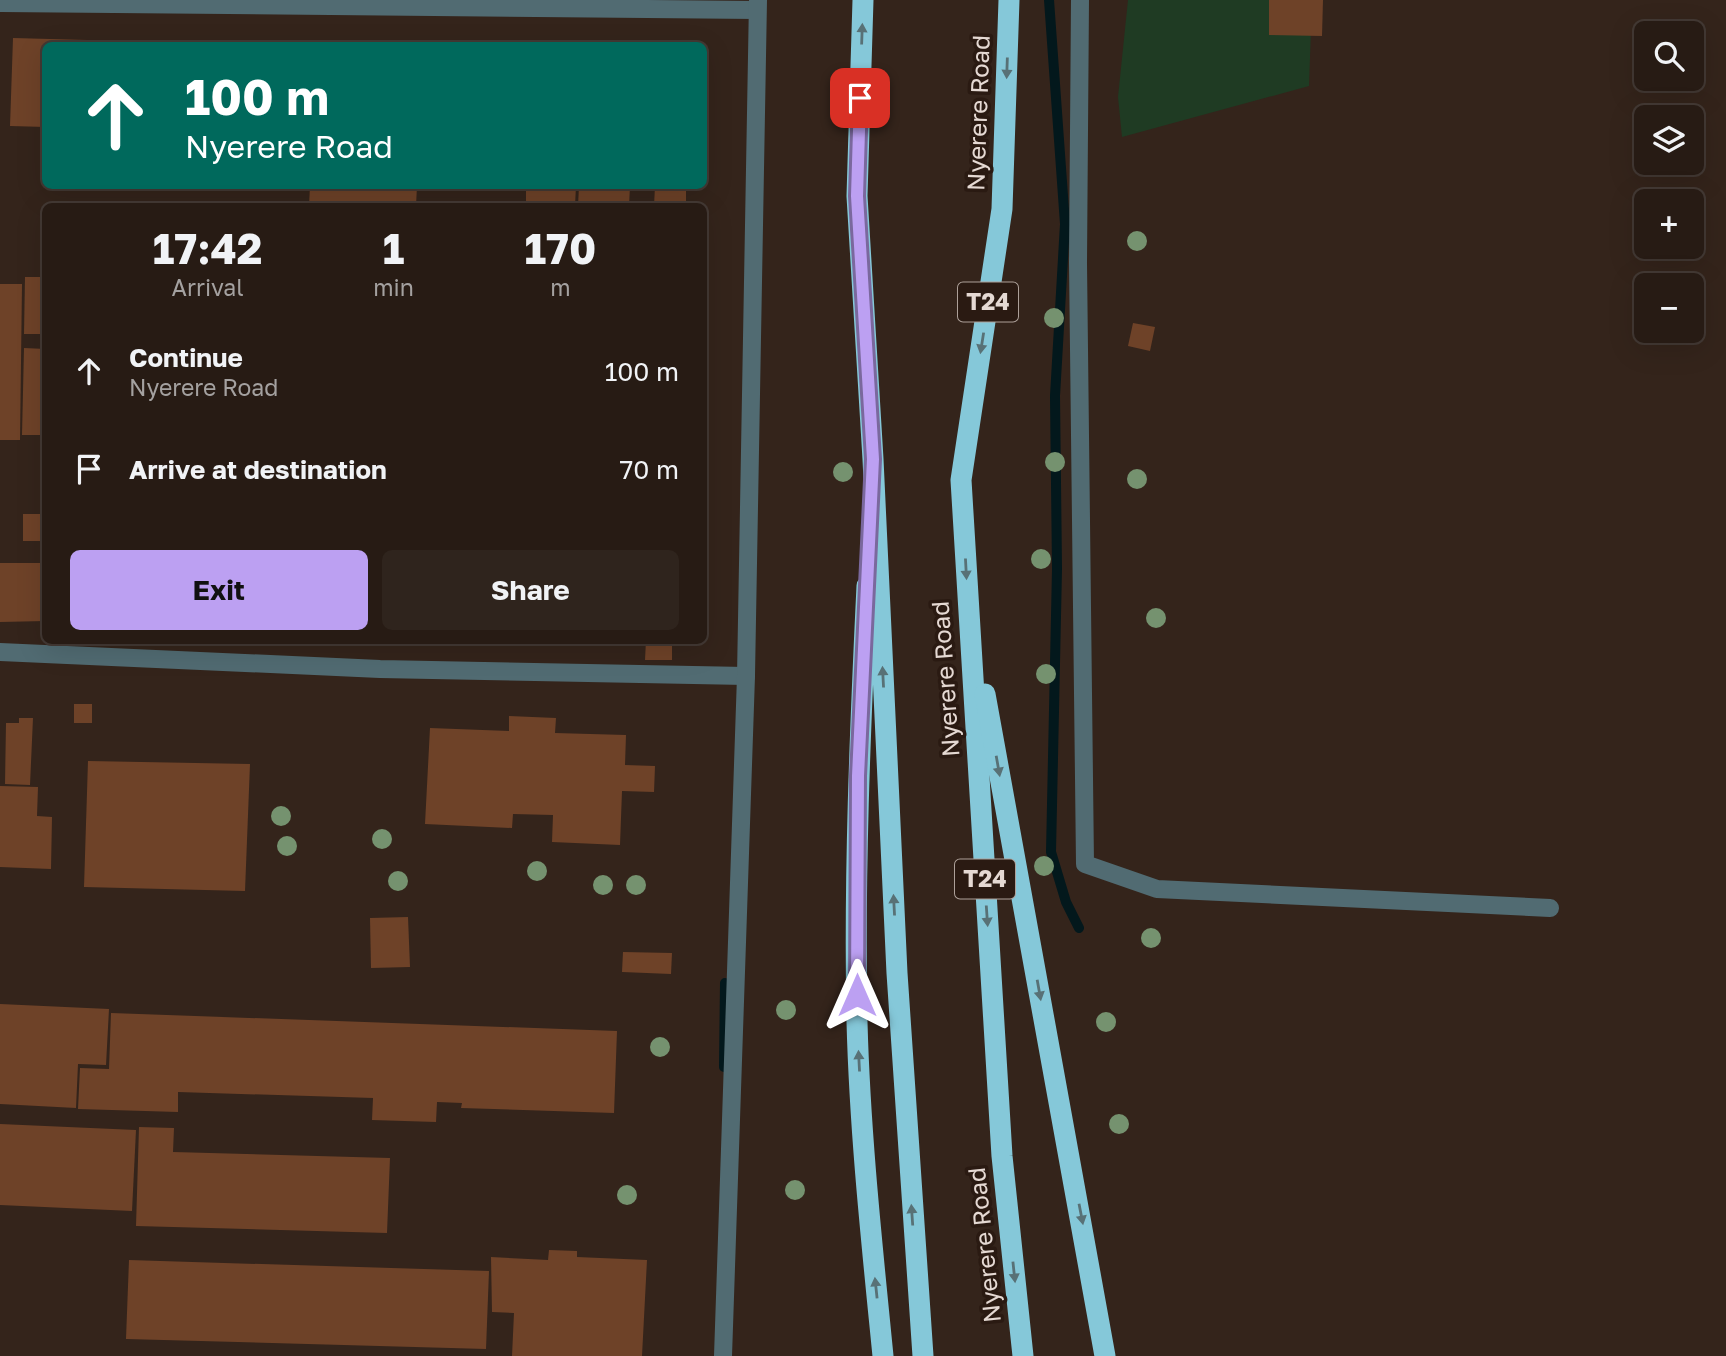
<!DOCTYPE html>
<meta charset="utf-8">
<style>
body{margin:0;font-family:"Golos Text",sans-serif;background:#2f241d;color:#f1f3f6;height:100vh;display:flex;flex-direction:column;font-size:26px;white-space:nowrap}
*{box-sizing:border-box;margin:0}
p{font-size:23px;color:#a4a1a0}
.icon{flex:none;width:38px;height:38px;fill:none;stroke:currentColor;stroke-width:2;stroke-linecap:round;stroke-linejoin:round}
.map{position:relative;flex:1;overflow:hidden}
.panel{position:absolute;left:42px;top:203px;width:665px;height:441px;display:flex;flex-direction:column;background:#271b14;border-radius:10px;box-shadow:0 7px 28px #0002,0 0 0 2px #433934}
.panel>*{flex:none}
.guide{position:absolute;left:42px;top:42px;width:665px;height:147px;border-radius:10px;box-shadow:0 7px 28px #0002,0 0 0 2px #433934;background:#00695c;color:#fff;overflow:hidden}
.tools{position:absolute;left:1634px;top:21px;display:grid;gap:14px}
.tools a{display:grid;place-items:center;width:70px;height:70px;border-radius:10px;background:#271b14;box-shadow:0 7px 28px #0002,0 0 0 2px #433934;font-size:35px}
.pin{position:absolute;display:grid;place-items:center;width:60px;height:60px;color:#fff;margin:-30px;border-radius:14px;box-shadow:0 4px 10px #0006}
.me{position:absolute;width:77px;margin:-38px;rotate:0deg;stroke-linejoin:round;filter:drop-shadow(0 0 5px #0008)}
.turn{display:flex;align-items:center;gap:24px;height:147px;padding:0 28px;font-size:32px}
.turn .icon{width:91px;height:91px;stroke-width:2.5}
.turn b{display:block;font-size:49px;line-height:60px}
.eta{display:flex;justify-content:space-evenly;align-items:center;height:119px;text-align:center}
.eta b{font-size:42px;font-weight:700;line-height:49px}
.primary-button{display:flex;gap:14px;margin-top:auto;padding:14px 28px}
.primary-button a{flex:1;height:80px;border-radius:10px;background:#bca0f2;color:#111;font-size:28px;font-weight:700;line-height:80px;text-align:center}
.primary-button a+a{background:#2f241d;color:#f1f3f6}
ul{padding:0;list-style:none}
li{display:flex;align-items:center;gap:21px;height:98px;padding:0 28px}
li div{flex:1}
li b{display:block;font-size:26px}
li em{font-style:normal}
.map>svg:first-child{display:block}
</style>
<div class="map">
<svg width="1726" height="1356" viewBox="0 0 1726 1356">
<rect width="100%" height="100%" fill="#34241b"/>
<!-- green -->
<path fill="#1f3b23" d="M1128,0H1312L1309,86L1122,137L1118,97Z"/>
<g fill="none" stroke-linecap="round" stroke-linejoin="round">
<!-- stream -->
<g stroke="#03181c" stroke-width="10">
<path d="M1049,0L1065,224L1055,396L1057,569L1051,852L1066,902L1079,928"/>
<path d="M724,1067L725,983"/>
</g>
</g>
<!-- building -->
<g fill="#6e4228">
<path d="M1269,0H1323L1322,36L1269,35Z"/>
<path d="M13,38L199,43V46H46V127L10,126Z"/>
<path d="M310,186H417L416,206H309Z"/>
<path d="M526,186H576L575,206H526Z"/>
<path d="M579,186H630L629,206H578Z"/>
<path d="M655,186H686V206H654Z"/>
<path d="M25,277H46V334H24Z"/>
<path d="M0,284H22L20,440H0Z"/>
<path d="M1133,323L1155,327L1150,351L1128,346Z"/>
<path d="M24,348L46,349V435H22Z"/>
<rect x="23" y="514" width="23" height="27"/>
<path d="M0,563H46V621L0,622Z"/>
<path d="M646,640H672V660H645Z"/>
<rect x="74" y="704" width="18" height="19"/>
<path d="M509,716L556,718L555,733L626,735L625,765L655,766L654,792L622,791L620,845L552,842L553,815L513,814L512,828L425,824L430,728L509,731Z"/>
<path d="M19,718H33L30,785L5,784L6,723H19Z"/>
<path d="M88,761L250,764L245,891L84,887Z"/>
<path d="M0,786L38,787L37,816L52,817L51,869L0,867Z"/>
<path d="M408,917L410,967L371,968L370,918Z"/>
<path d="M623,952L672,953L671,974L622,972Z"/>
<path d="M0,1004L109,1009L106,1065L78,1064L76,1108L0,1104Z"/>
<path d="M111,1013L617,1031L614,1113L461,1108L462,1103L437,1102L436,1122L372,1120L373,1098L178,1092V1112L78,1109L80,1068L109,1069Z"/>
<path d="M0,1124L136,1130L132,1211L0,1205Z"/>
<path d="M139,1127L174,1128L173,1152L390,1158L387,1233L136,1226Z"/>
<path d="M549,1250L577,1251V1257L647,1260L642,1356H512L514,1313L492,1312L491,1257L548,1260Z"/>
<path d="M129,1260L489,1271L486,1349L126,1339Z"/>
</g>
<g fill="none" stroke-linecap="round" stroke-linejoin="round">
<!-- minor -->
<g stroke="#516b72" stroke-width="18">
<path d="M1080,0L1078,263L1085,864L1157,889L1550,908"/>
<path d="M0,3L757,10"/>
<path d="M0,652L380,669L746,676"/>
<path d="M723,1356L746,676L758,0"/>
</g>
<!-- highway -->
<g stroke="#85c8d9" stroke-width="21">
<path d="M863,0L857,196L873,459L897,973L923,1356"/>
<path d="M1009,0L1002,209L961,480L1002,1156L1023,1356"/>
<path d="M867,586C860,731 854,877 857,1022C860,1134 872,1245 883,1356"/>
<path d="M985,694L1105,1356"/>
</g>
</g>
<!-- trees -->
<g fill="#75926f">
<circle cx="1137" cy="241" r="10"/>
<circle cx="1054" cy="318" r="10"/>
<circle cx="1055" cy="462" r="10"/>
<circle cx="843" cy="472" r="10"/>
<circle cx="1137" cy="479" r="10"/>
<circle cx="1041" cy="559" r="10"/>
<circle cx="1156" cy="618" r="10"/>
<circle cx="1046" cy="674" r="10"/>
<circle cx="281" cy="816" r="10"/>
<circle cx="382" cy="839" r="10"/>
<circle cx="287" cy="846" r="10"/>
<circle cx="1044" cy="866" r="10"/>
<circle cx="537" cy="871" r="10"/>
<circle cx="398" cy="881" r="10"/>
<circle cx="603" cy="885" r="10"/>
<circle cx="636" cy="885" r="10"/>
<circle cx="1151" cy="938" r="10"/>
<circle cx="786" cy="1010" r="10"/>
<circle cx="1106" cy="1022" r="10"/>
<circle cx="660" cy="1047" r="10"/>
<circle cx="1119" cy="1124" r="10"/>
<circle cx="795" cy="1190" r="10"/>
<circle cx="627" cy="1195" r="10"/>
</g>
<!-- one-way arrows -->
<defs><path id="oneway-solid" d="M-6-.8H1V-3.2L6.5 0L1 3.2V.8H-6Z" transform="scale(1.75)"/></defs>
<g fill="#587176">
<use href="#oneway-solid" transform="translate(862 34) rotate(-88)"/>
<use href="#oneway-solid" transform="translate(1007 68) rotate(92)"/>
<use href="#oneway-solid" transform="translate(982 343) rotate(99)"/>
<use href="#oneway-solid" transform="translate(966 569) rotate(87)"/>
<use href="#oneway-solid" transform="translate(883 677) rotate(-93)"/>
<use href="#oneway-solid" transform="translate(998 766) rotate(80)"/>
<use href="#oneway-solid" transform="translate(894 905) rotate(-93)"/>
<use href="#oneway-solid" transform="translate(987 916) rotate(86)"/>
<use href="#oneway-solid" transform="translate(1039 990) rotate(80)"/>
<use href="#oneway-solid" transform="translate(859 1061) rotate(-93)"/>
<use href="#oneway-solid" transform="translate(1081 1214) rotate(79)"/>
<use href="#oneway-solid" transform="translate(912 1215) rotate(-94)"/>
<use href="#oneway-solid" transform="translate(1014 1272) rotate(84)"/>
<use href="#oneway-solid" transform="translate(876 1288) rotate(-96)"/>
</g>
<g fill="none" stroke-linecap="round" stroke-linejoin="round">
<defs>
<path id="route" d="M857,995L858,776L873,459L857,196L860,98"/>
</defs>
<!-- route casing -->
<use href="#route" stroke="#7a689d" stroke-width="18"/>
<!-- route -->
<use href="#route" stroke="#bca0f2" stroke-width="12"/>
</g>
<g text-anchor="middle" stroke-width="7" stroke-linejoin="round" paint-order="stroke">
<!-- shield labels -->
<g fill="#2a1a12" stroke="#ada099" stroke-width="2">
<rect x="958" y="282.5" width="60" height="39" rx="5"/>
<rect x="955" y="859.5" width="60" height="39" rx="5"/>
</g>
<g font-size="23" font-weight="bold" fill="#e5d9d3">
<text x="988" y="310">T24</text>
<text x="985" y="887">T24</text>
</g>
<!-- street labels -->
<g font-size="24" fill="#e5d9d3" stroke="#2a1a12">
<text transform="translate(979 113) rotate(-88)" y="8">Nyerere Road</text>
<text transform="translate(946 679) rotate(-94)" y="8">Nyerere Road</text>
<text transform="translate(985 1245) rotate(-96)" y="8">Nyerere Road</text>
</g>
</g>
</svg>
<div class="tools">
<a><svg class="icon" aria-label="search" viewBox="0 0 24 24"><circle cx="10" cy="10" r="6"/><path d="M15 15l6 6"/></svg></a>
<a><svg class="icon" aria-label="layers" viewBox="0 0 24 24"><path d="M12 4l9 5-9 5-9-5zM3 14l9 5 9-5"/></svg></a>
<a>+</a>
<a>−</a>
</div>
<div class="pin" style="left:860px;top:98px;background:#d93025"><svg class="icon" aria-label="arrive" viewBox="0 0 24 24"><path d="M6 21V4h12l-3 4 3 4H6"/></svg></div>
<svg class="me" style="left:857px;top:995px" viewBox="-20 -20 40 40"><path d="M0-17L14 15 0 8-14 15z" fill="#bca0f2" stroke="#fff" stroke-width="4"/></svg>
<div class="guide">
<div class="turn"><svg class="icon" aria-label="ahead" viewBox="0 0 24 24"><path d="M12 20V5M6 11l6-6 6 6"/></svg><div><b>100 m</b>Nyerere Road</div></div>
</div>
<section class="panel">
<div class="eta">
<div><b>17:42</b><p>Arrival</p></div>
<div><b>1</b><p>min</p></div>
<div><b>170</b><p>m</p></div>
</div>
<ul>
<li><svg class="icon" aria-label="ahead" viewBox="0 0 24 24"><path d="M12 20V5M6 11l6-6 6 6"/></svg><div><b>Continue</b><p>Nyerere Road</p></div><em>100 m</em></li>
<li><svg class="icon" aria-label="arrive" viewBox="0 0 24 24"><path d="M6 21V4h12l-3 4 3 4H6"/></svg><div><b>Arrive at destination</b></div><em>70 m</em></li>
</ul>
<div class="primary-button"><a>Exit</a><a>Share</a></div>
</section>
</div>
